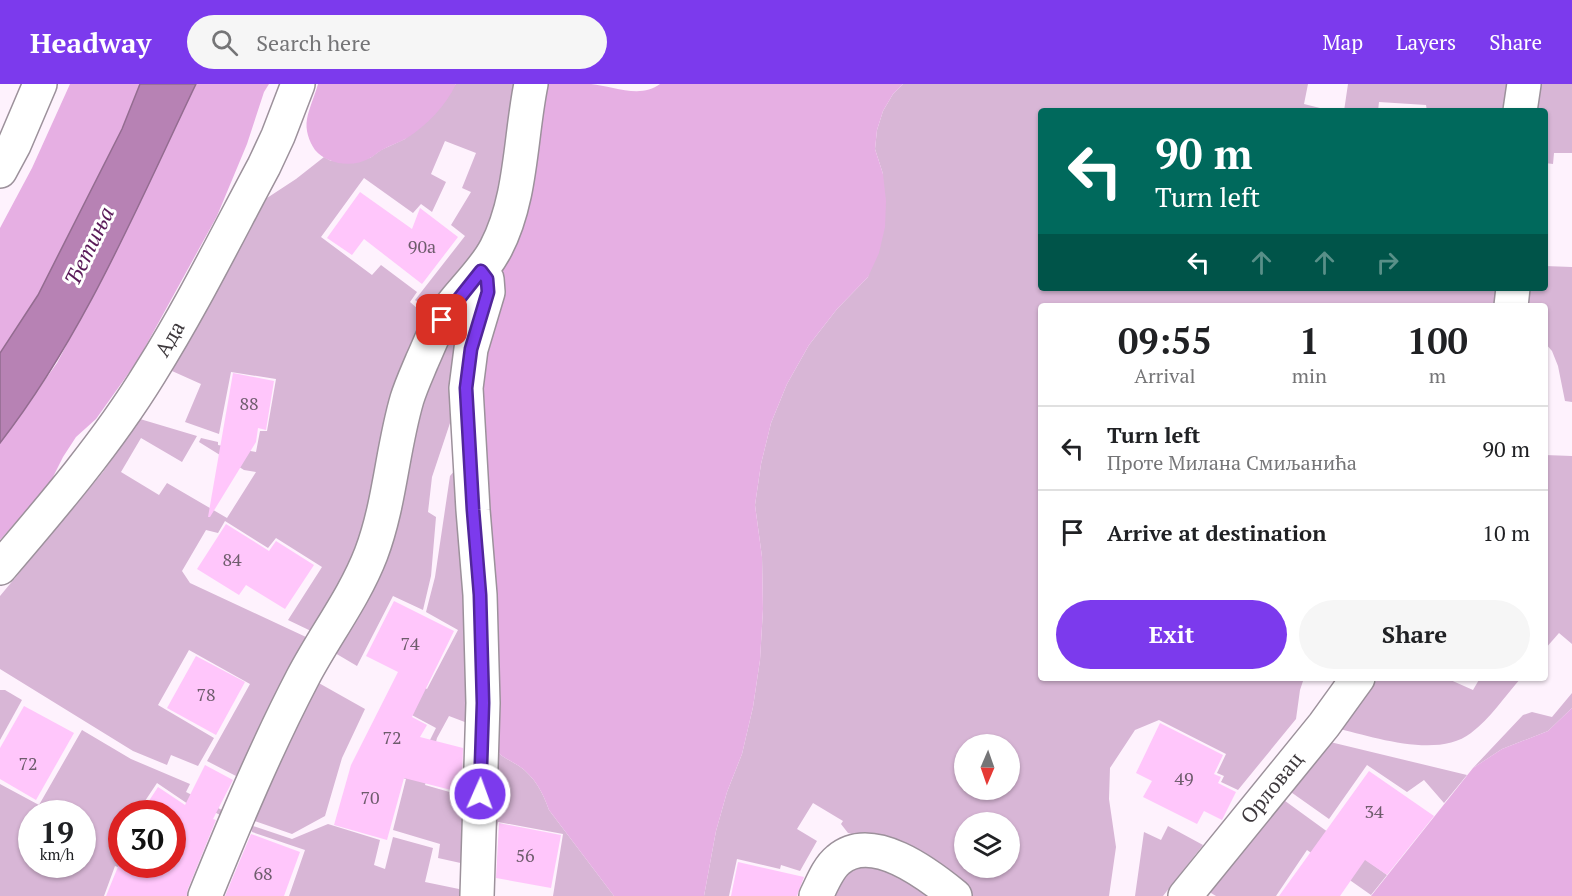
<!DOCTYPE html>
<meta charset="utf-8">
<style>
body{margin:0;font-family:"PT Serif",serif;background:#f6f6f6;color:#202124;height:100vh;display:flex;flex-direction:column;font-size:22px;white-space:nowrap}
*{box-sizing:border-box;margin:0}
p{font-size:20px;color:#757577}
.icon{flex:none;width:33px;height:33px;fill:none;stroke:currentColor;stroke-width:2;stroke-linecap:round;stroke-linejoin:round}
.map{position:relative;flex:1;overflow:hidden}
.side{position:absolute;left:1038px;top:219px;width:510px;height:378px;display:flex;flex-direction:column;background:#fff;border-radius:6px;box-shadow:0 2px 4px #0004}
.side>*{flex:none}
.hud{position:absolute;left:1038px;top:24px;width:510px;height:183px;border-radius:6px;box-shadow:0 2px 4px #0004;background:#00695c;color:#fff;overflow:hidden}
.needle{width:39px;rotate:182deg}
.tools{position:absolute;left:954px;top:650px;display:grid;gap:12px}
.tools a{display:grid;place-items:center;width:66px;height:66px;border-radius:50%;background:#fff;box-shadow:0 2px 4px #0004;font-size:30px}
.speed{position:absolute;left:18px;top:716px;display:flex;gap:12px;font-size:30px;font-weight:700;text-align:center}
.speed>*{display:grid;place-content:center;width:78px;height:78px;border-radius:50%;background:#fff;box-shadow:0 2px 4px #0004;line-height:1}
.speed small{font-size:15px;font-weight:400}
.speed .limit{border:9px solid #d22;background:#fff;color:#111}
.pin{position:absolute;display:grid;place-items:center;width:51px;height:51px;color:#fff;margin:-26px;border-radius:12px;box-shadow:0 3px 9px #0006}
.me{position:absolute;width:66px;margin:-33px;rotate:2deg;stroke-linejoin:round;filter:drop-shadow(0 0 4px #0008)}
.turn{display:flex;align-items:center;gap:21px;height:126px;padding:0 18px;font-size:27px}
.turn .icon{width:78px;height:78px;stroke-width:2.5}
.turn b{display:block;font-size:42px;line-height:51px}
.lanes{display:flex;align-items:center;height:57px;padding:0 18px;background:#0003;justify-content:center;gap:30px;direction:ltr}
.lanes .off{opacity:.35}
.eta{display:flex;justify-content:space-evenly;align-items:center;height:102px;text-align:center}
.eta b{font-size:36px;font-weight:800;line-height:42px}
.cta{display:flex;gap:12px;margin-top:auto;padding:12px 18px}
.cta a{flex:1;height:69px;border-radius:36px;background:#7c3aed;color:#fff;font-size:24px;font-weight:800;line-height:69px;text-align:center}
.cta a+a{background:#f6f6f6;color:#202124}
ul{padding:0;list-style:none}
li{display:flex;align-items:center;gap:18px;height:84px;padding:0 18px;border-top:2px solid #e0e0e0}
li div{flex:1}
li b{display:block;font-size:22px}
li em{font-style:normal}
header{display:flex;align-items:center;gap:36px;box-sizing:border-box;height:84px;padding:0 30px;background:#7c3aed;color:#fff}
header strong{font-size:28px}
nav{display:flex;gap:33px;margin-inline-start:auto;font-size:21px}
.search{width:420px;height:54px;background:#f6f6f6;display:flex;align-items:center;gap:15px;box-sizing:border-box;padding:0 21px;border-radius:33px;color:#757577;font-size:22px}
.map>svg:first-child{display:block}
</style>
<header>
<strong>Headway</strong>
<div class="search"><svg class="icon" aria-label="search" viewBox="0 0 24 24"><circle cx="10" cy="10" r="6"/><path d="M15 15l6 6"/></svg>Search here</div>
<nav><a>Map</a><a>Layers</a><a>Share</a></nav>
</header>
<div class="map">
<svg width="1572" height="812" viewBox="0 0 1572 812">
<rect width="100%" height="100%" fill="#fef2fd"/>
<!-- green -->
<g fill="#d8b6d6" fill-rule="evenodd">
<path d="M456,0H514C504,53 506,114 478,161C464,185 445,206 428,227L415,216L465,152L451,141L471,108L462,104L476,69L445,57L431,90L446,98L432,128L421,120L413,129L364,94L321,153L372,191L381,181L417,208L410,218L425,231C410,263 396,294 387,329C376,368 374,411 361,450C350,486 330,516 311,547L288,536L322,483L276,454L268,464L225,437L218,449L206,446L182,487L190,499L306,553L236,692L207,677L250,600L189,566L158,621L214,654L198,682L171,671L167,681L133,667L0,585V512L103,388L140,335L197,352L182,378L141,354L121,388L159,411L167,399L227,434L256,388L244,386L199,358L201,354L218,358V361L256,368L260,347H267L276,295L231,288L219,350L185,338L201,300L172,287L267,114L296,95L324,73L331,77L370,74L381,66L405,55Z"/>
<path d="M903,0H1308L1304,20L1332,27H1041V204H1497L1496,222H1041V594H1304L1300,606L1296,635L1238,706L1221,698L1224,692L1217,689L1226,670L1159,636L1135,646L1110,684L1109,715L1116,763L1109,812H968L885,758L848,749L841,740L843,737L813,719L797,745L817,757L800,787L781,781L780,785L737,775L729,812H704L716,747L727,708L742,670L753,623L760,576L763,525L762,473L755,421L761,380L771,339L787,300L809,261L837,225L868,193L883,90L875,65L877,46L883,27L893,10ZM964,660H1010V705H964ZM964,738H1010V783H964Z"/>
<path d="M1348,0H1507L1502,27H1427L1426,21L1379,18L1378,27H1344Z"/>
<path d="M1539,0H1572V69H1554L1553,80L1545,79V27H1535Z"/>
<path d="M1545,182L1572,183V318L1565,317L1558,282L1552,267L1545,259V222H1523L1524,204H1545Z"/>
<path d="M470,227L452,333L432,393L428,428L436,433L431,492L423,526L393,512L357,582L335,569L419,324L451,252Z"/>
<path d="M1545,371L1572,372V560L1559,549L1545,565Z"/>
<path d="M456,385L467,510L470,640L449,632L437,654L425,701L467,713L465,780L438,774L440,760L393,746L406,695L357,681L411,694L436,644L395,622L409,596L427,605L458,546L426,528L435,493L450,392Z"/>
<path d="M1379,594H1446L1473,606L1480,594H1521C1505,612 1490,635 1471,649C1438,675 1373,653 1336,644Z"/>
<path d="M317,598L365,625L342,674L325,732L292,750L252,736Z"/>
<path d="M0,606H5L22,616L0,656Z"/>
<path d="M1572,609V624L1548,647L1502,665L1473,684L1523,631L1532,628L1552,633Z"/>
<path d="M82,646L131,675L190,700L186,708L222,726L220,731L192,716L188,720L157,699L137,729H122L121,752L119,756L121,758L122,780L140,791L115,782L104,812H0V700L39,721ZM32,729H82V780H32Z"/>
<path d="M1326,657L1467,691L1444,719L1424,696L1407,708L1367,681L1329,735L1288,706Z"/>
<path d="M495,666C502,673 511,677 519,682C535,693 543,709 549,726L614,812H553L563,750L498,738L495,751Z"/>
<path d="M1281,714L1387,791L1371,811L1307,766L1276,812H1216L1206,806Z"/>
<path d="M328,740L380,756L374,781L385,785L393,753L433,764L425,798L459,805L463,812H289L305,766L252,748L250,741L292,755Z"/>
<path d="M1168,742L1203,761L1163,812H1135L1144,748L1161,756Z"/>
<path d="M881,778L938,812H825L841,786Z"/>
</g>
<!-- forest -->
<g fill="#e6afe3">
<path d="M70,0H140L122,45L38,211L0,269V144L32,84Z"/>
<path d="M196,0H269L264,8L247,60L217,132L138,276L96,335L76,353L63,373L49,401L0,456V359L57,279L108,182Z"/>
<path d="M318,0H456C445,23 427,41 407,54C399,59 390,61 382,66C378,68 374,72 370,74C353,84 328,81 315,66C309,57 305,46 307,35C309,24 315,11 318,0Z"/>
<path d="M548,0C562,0 577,0 591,0C612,2 641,15 660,0H903L893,10L883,27L877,46L875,65L883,90L886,117L885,143L879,169L868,193L837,225L809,261L787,300L771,339L761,380L755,421L762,473L763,525L760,576L753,623L742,670L727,708L716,747L704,812H614L549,726C543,709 535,693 519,682C511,677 502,673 495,666L477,329L500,184L533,93Z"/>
<path d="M1572,624V812H1371L1473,684L1502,665L1548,647Z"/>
</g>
<!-- water -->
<path fill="#b782b4" stroke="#936c90" stroke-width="1.5" d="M140,0H196C137,123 84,251 0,359V269L38,211L122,45Z"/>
<!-- building -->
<g fill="#ffc6fb">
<path d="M360,108L412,145L420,124L458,153L422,200L364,155L352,171L327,154Z"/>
<path d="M233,289L274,297L266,346L258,344L256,358L210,433H208Z"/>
<path d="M226,440L269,467L276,457L314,481L285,525L246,501L239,511L197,485Z"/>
<path d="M394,517L454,547L412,633L427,641L420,653L463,664L462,698L459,708L404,694L387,756L334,741L351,681L398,588L366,572Z"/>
<path d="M196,572L245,598L216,651L167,624Z"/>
<path d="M24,622L74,649L36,716L0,695V664Z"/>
<path d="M1160,639L1223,671L1214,690L1221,693L1218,699L1236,708L1222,736L1204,727L1197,740L1143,713L1152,697L1136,689Z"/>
<path d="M205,681L233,696L213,735L216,736L188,805L187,812H106L122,773V780H172V729H141L158,703L185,721Z"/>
<path d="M1369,687L1434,732L1387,791L1365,776L1340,812H1279Z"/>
<path d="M499,739L561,751L551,804L496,794Z"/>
<path d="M251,750L300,768L284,812H225Z"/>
<path d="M738,778L804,793L797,812H731Z"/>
</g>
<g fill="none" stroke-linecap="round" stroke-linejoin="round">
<defs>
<g id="street">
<path d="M1520,27L1524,0"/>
<path d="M1511,222L1513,204"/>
<path d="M205,812C235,738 266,664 303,593C325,551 354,514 371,470C390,420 392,366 407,315C411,302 417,289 422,277C428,264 434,248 441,236C457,210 482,191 496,164C522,114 520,54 531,0"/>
<path d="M477,812L483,619L480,511L473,426L466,304L471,265L488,208L487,195L481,187"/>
<path d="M816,812C822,800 828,784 838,776C872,747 928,790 955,812"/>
<path d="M1185,812L1324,641L1358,594"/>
</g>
<path id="secondary" d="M0,484C53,422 107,359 150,289C192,222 227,151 264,82L278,52L298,0"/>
<path id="primary" d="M0,87L14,61L40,0"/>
</defs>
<!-- street casing -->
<use href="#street" stroke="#9c919b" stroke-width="36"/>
<!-- secondary casing -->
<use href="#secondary" stroke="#9c919b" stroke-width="36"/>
<!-- primary casing -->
<use href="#primary" stroke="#9c919b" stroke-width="36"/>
<!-- street -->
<use href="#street" stroke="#fff" stroke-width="33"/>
<!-- secondary -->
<use href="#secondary" stroke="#fff" stroke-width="33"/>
<!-- primary -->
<use href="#primary" stroke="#fff" stroke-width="33"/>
</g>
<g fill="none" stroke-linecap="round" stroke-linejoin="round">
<defs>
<path id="route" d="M442,236L481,187L487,195L488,208L471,265L466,304L473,426L480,511L483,619L480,710"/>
</defs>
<!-- route casing -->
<use href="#route" stroke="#51269a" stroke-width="15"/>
<!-- route -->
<use href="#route" stroke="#7c3aed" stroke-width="10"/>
</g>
<g text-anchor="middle" stroke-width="6" stroke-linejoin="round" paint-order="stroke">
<!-- number labels -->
<g font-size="18" fill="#6e5c6c">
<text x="422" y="169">90a</text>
<text x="249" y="326">88</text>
<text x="232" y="482">84</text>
<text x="410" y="566">74</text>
<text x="206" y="617">78</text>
<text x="392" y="660">72</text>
<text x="28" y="686">72</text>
<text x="1184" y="701">49</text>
<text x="370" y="720">70</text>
<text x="1374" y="734">34</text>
<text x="525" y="778">56</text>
<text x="263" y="796">68</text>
</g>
<!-- street labels -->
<g font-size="21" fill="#3e393d" stroke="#fff">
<text transform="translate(170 255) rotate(-60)" y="7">Ада</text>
<text transform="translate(1272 704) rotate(-51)" y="7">Орловац</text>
</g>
<!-- water labels -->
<g font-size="22" font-style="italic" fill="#591958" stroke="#fff">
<text transform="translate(89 162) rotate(-64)" y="8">Ђетиња</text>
</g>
</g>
</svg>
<div class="tools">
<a><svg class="needle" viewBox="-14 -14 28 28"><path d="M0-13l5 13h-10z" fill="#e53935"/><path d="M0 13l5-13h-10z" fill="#757577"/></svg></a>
<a><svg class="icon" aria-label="layers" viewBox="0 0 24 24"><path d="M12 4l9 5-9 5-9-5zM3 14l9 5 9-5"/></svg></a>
</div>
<div class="speed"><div>19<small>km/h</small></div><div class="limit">30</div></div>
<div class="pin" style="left:442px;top:236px;background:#d93025"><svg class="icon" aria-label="arrive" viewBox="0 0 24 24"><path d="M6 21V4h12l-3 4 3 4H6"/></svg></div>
<svg class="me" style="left:480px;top:710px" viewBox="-20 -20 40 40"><circle r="17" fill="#7c3aed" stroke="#fff" stroke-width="3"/><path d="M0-11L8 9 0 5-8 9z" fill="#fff"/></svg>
<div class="hud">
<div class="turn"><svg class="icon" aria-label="left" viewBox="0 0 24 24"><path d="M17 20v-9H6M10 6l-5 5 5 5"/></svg><div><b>90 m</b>Turn left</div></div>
<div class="lanes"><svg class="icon" aria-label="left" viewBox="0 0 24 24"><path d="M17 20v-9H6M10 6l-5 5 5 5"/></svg><svg class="icon off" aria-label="ahead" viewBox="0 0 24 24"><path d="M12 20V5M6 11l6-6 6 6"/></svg><svg class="icon off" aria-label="ahead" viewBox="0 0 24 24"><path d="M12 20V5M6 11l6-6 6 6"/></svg><svg class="icon off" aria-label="right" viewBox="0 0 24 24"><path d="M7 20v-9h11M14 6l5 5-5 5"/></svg></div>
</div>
<section class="side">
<div class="eta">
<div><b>09:55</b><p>Arrival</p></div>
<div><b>1</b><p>min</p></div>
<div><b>100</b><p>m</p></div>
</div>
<ul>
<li><svg class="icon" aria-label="left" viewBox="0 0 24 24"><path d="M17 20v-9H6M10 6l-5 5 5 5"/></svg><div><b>Turn left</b><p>Проте Милана Смиљанића</p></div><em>90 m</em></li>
<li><svg class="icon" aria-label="arrive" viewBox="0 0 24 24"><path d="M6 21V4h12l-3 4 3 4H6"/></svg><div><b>Arrive at destination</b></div><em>10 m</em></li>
</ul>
<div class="cta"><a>Exit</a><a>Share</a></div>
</section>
</div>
